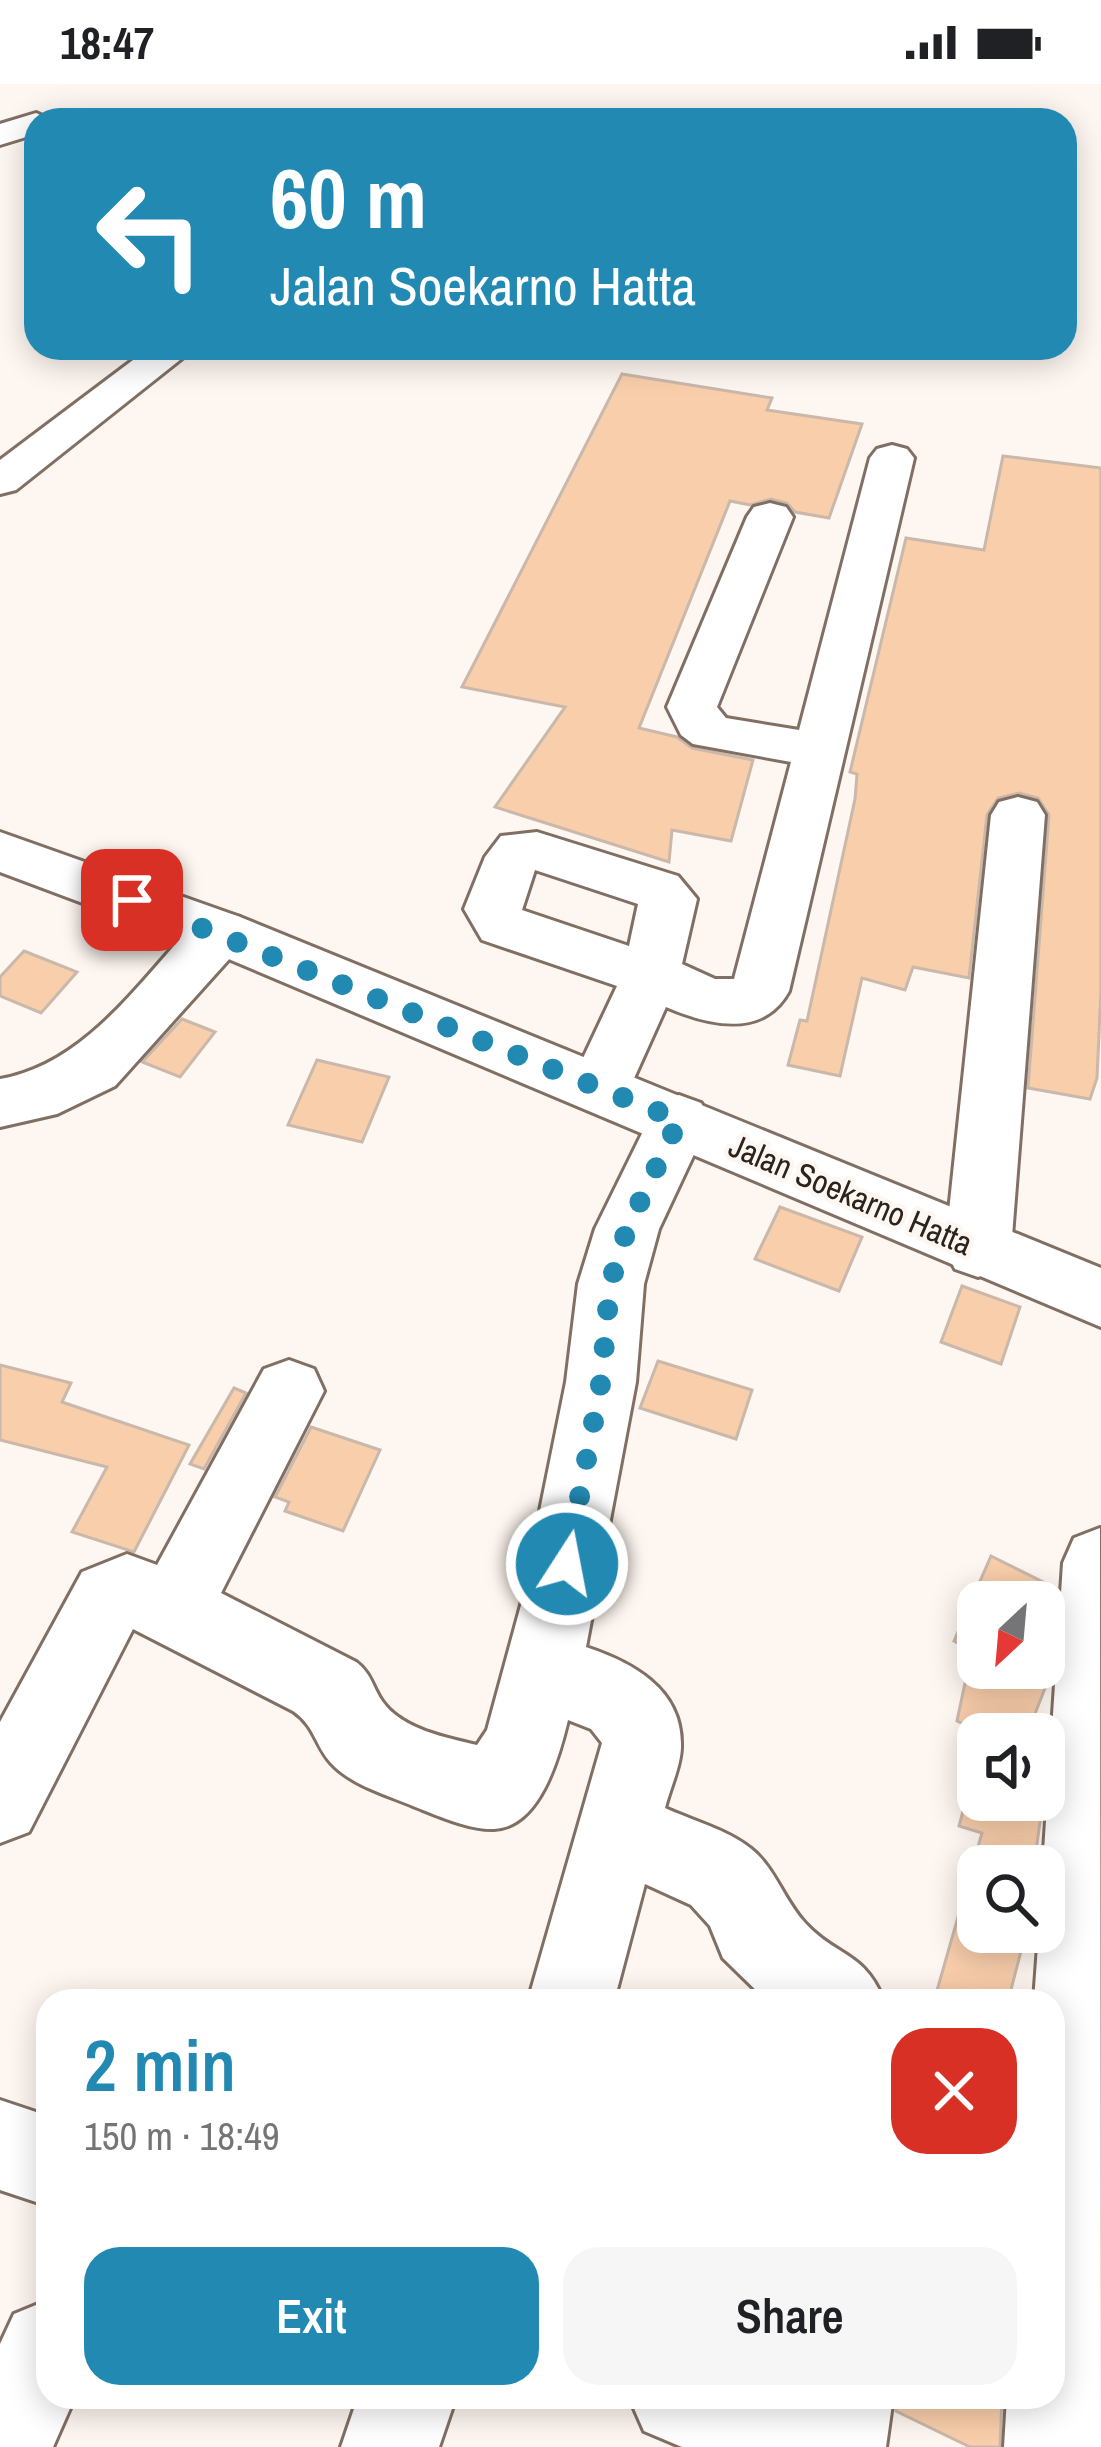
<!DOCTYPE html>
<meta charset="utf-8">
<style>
body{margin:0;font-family:"Archivo Narrow",sans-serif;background:#f6f6f6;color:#202124;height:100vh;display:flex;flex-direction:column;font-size:45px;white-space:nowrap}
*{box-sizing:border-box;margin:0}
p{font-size:39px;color:#757577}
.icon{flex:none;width:66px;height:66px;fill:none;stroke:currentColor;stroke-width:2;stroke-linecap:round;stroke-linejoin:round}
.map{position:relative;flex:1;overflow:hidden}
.side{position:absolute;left:36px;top:1905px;width:1029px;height:420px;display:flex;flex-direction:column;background:#fff;border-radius:36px;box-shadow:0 6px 30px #0003}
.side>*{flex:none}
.top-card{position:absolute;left:24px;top:24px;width:1053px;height:252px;border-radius:36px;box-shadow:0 6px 30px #0003;background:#228ab2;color:#fff;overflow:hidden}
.needle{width:78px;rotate:206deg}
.buttons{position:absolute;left:957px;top:1497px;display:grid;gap:24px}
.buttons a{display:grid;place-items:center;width:108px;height:108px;border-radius:24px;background:#fff;box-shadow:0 6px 30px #0003;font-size:60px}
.pin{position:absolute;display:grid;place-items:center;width:102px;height:102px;color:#fff;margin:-51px;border-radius:24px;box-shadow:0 6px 18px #0006}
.me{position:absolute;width:132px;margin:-66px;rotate:11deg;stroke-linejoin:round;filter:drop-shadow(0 0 9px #0008)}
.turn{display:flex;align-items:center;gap:42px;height:252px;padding:0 48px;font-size:54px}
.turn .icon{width:156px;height:156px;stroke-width:2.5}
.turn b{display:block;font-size:84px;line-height:102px}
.round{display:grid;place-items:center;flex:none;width:126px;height:126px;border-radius:36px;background:#f6f6f6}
.head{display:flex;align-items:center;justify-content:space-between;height:204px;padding:0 48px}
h1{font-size:72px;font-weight:600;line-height:90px;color:#228ab2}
.action{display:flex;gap:24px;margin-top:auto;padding:24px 48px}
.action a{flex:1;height:138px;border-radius:36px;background:#228ab2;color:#fff;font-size:48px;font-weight:600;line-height:138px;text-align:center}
.action a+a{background:#f6f6f6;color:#202124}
.status{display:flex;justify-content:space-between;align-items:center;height:84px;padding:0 60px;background:#fff;direction:ltr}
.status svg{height:33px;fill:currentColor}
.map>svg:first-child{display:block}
</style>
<div class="status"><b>18:47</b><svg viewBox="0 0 49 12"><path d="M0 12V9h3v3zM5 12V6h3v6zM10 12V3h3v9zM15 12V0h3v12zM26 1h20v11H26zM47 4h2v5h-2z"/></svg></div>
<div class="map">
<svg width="1101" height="2363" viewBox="0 0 1101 2363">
<rect width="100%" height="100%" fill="#fef6f0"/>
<!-- building -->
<g fill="#f9ceab" stroke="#cab8aa" stroke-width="3" fill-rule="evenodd">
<path d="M622,290L772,314L767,326L862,340L829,434L795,428L787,419L771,415L750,421L730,417L639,644L677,653L692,664L753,676L731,757L672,746L669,778L495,723L565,623L462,603Z"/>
<path d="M1003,372L1101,384V907L1097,994L1090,1015L1028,1004L1049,731L1038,714L1019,709L998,714L987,731L969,894L913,883L905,906L862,894L840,992L788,981L800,936L807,937L855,715L857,690L850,688L906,454L984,466Z"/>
<path d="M24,867L77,888L41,929L0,912V893Z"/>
<path d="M182,935L215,948L180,993L142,978Z"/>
<path d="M317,976L389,993L362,1058L288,1041Z"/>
<path d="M780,1123L862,1153L839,1207L755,1175Z"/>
<path d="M962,1202L1020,1223L1001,1280L941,1258Z"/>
<path d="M658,1277L752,1306L736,1355L640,1324Z"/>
<path d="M0,1281L71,1299L62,1318L189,1361L134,1468L72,1448L107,1383L0,1356Z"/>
<path d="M234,1304L246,1309L204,1385L190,1380Z"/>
<path d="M311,1343L380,1366L343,1447L285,1427L289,1418L275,1413Z"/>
<path d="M991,1472L1057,1505L1051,1589L1027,1650H984L957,1637L972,1566L954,1557ZM978,1518H1044V1584H978Z"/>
<path d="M978,1672V1716H1043L1034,1782H978V1848H1026L1008,1917H934L982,1749L959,1742Z"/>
<path d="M897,2313H1002L1000,2363H970L896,2327Z"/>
</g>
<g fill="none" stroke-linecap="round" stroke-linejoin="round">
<defs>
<g id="minor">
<path d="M36,29L51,36H36V50L0,61V40Z"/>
<path d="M149,264H195L16,406L0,410V376Z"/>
<path d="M892,361L907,365L914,374L789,907C763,955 708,941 666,923L622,1021L600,1028L578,1021L569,1004L617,902L482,856L464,825L485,773L501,752L537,748L678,792L697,815L682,880L715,895H734L791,678L693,660L681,651L667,623L747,433L754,423L770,419L786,423L793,433L717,623L726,634L799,646L870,374L877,365ZM535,786L638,820L629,862L522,826Z"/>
<path d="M1018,713L1037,718L1045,731L1011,1165L1001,1185L978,1193L955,1185L945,1165L991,731L999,718Z"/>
<path d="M220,827L240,833L248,848L240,863L115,1002L57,1030L0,1043V995C87,980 142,894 200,833Z"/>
<path d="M679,1011L701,1019L710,1036L659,1145L644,1200L636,1298L586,1563C631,1578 681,1604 681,1659C682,1679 670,1704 665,1724C691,1736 728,1746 750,1764C775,1783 784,1817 806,1840C838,1874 864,1867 884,1917H767L723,1874L710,1842L691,1821L645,1800L614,1917H528L602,1659L591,1645L568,1636C559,1673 540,1743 494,1745C469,1746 436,1731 413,1722C387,1711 351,1701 331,1679C315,1661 315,1642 293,1627L133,1545L29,1748L0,1759V1638L82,1488L127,1470L157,1481L264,1285L289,1276L314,1285L324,1307L221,1509L356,1578C371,1589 372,1602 382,1617C401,1645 447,1654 477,1661L487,1646L521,1521L566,1298L578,1200L595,1145L657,1019Z"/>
<path d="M1100,1444L1101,2363H1004L1007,2313H1053V1917H1034L1039,1848H1044L1043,1782L1063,1479L1074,1454Z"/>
<path d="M0,2016L48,2032V2122L0,2106Z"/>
<path d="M48,2216V2313H75L53,2363H0V2260L14,2230Z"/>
<path d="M358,2313H456L439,2363H341Z"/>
<path d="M629,2313H893L886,2363H682L644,2347Z"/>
</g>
<path id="major" d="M0,748L240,833L1101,1184V1243L200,863L0,788Z"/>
</defs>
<!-- minor casing -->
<use href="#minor" stroke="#806f62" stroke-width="6"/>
<!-- major casing -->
<use href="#major" stroke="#806f62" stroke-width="6"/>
<!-- minor -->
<use href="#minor" fill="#fff" fill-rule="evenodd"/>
<!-- major -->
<use href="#major" fill="#fff" fill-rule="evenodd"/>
</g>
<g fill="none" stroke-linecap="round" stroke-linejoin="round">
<!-- route -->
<path stroke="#228ab2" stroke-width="21" stroke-dasharray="0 37.8" d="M132,816L679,1036L627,1145L610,1200L601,1298L567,1480"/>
</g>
<g text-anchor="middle" stroke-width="9" stroke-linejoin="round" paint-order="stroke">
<!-- street labels -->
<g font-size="33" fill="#2a231e" stroke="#fef6f0">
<text transform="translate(851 1110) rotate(23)" y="12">Jalan Soekarno Hatta</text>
</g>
</g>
</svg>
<div class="buttons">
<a><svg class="needle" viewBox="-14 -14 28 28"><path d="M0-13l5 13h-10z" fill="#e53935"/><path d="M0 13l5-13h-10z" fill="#757577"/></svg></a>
<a><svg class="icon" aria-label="sound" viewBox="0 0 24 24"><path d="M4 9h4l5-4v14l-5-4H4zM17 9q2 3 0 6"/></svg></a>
<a><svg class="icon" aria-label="search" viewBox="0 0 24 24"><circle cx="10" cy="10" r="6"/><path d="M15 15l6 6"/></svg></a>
</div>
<div class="pin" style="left:132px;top:816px;background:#d93025"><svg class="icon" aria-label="arrive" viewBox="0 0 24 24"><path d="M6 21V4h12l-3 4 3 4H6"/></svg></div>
<svg class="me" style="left:567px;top:1480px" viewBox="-20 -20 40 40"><circle r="17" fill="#228ab2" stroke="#fff" stroke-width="3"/><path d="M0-11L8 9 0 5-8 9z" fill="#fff"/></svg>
<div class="top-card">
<div class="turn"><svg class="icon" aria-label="left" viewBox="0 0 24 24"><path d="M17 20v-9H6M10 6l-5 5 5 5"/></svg><div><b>60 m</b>Jalan Soekarno Hatta</div></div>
</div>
<section class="side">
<div class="head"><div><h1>2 min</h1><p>150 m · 18:49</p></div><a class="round" style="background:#d93025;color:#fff"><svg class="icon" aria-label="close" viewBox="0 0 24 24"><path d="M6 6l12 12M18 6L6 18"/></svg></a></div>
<div class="action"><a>Exit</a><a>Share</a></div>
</section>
</div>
